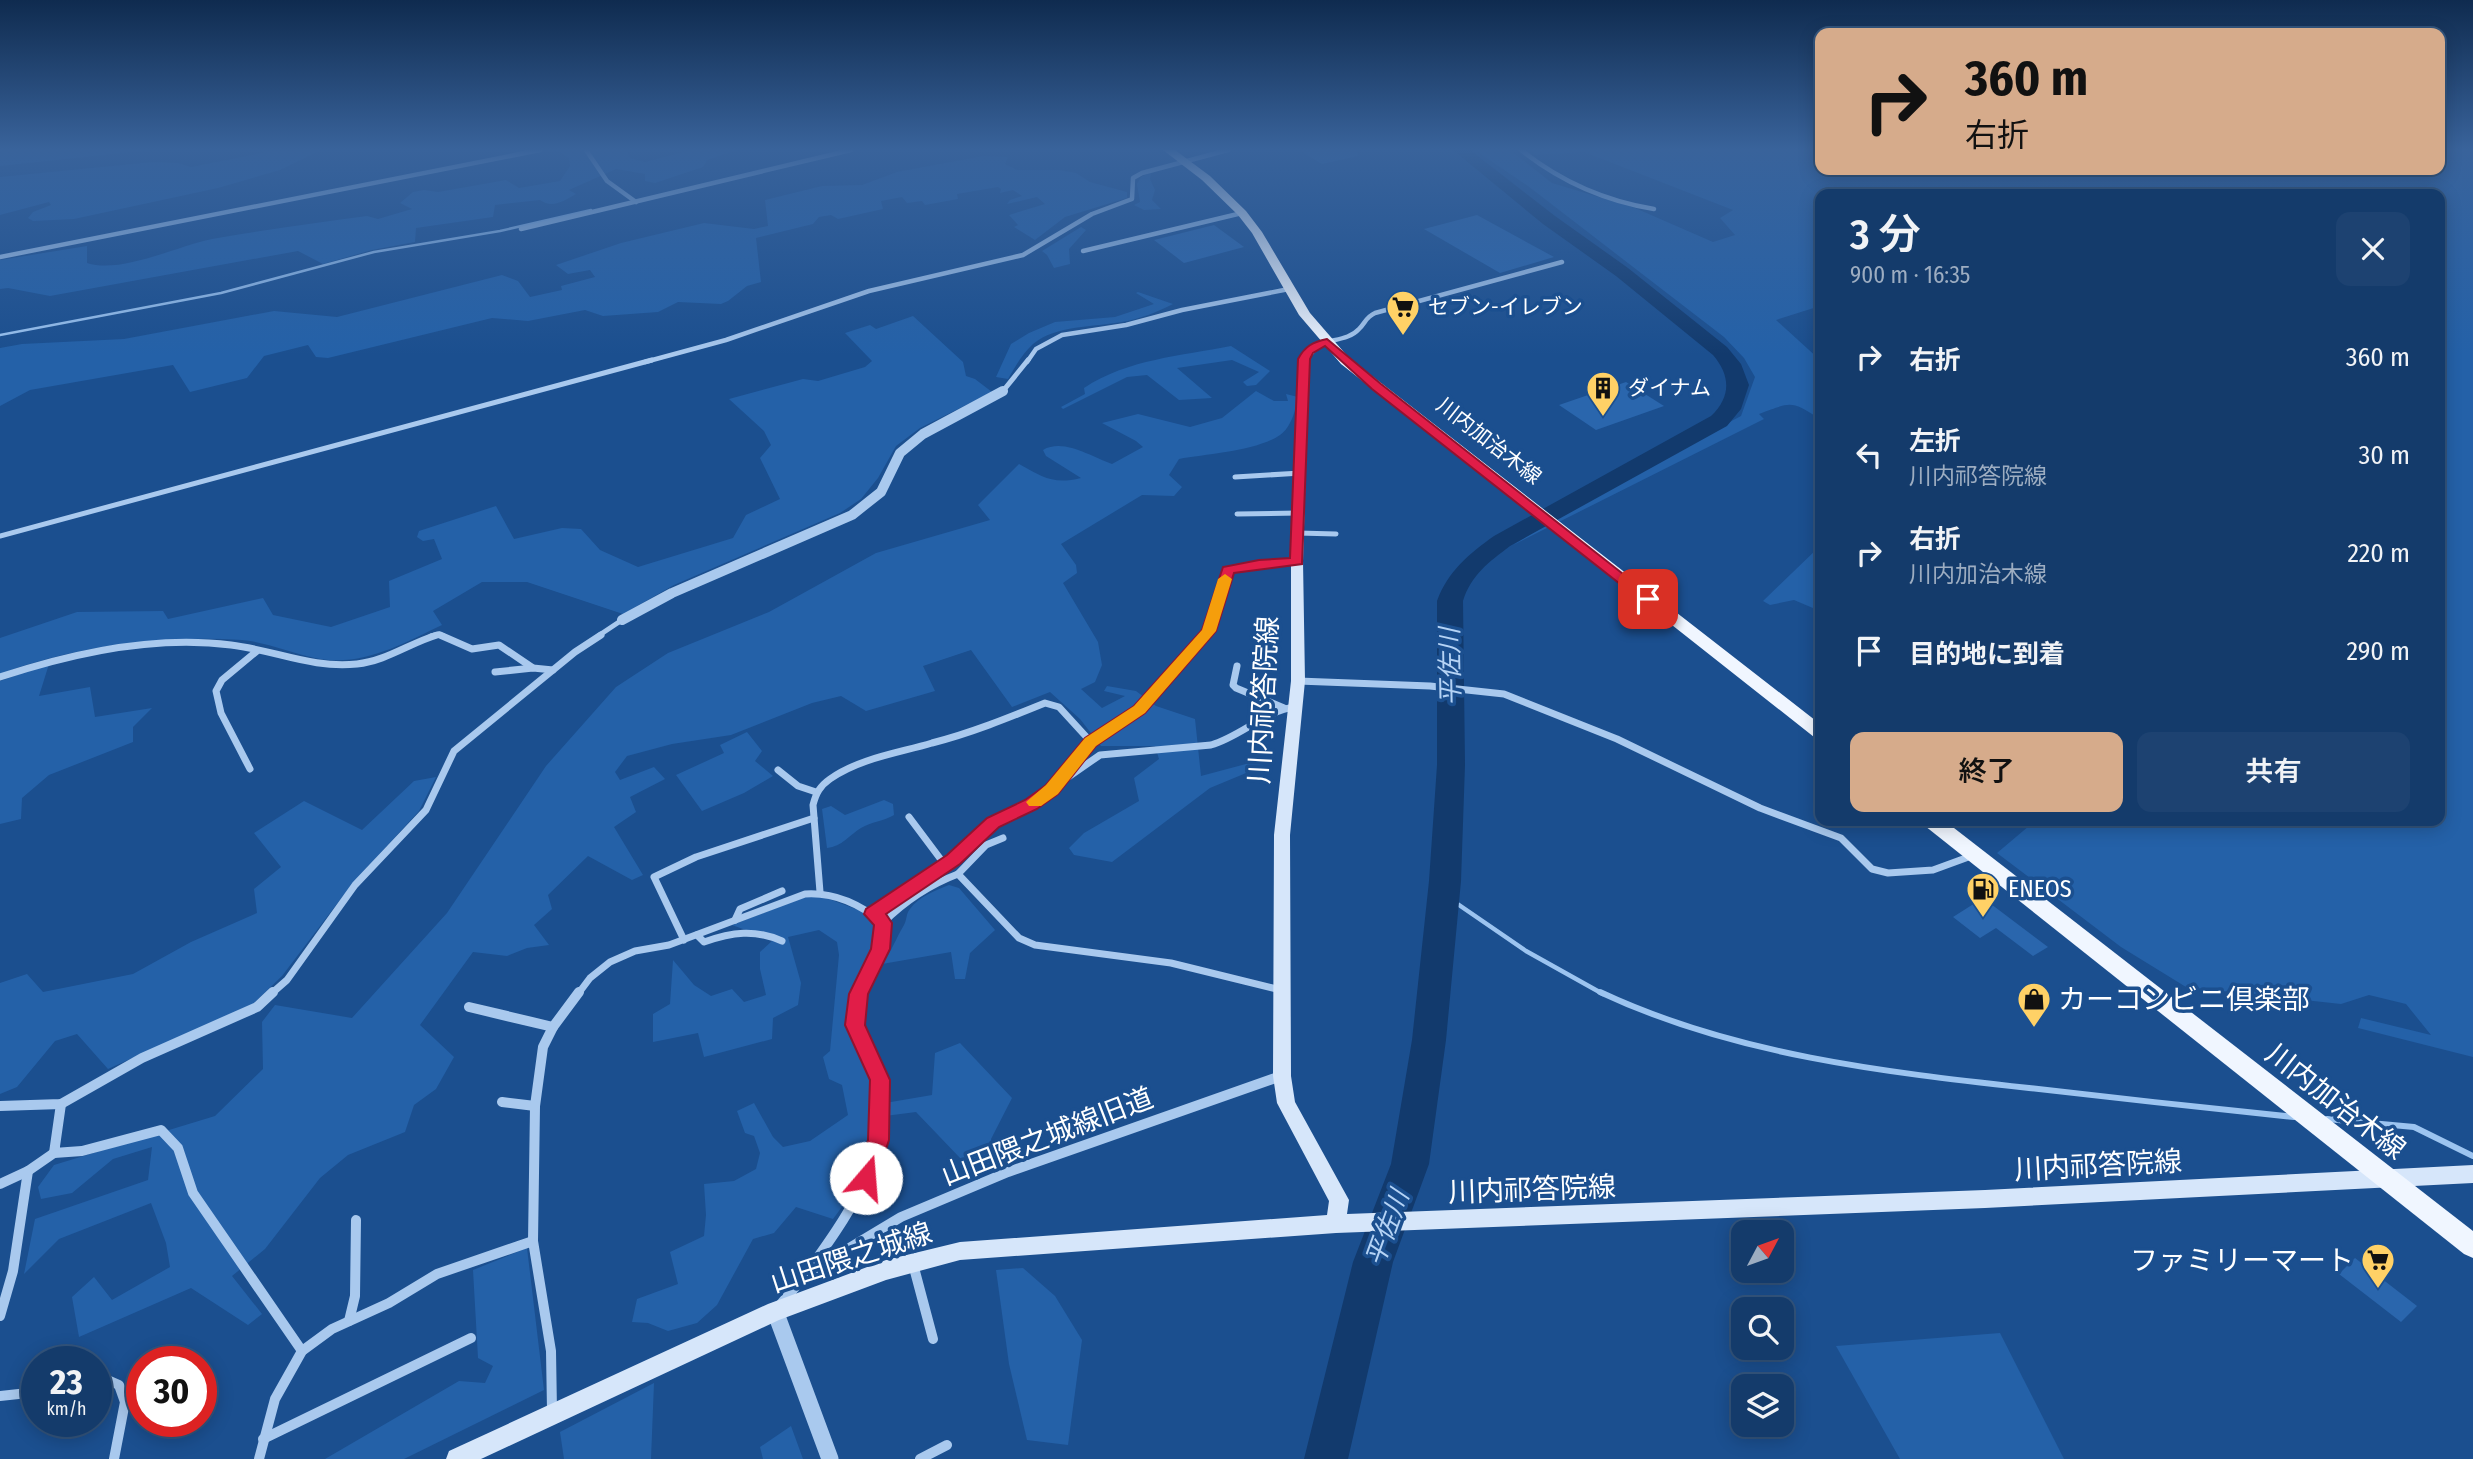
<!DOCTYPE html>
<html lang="ja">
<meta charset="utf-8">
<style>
body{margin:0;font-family:"Fira Sans Condensed","Noto Sans JP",sans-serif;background:#1d4271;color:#f1f3f6;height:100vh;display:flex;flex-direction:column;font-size:26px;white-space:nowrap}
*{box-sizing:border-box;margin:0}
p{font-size:23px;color:#9dadc1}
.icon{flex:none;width:38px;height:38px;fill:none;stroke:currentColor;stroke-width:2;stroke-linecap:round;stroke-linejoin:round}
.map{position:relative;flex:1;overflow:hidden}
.side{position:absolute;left:1815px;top:189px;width:630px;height:637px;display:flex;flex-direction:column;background:#143b6b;border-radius:14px;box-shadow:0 4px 18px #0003,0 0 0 2px #33557e}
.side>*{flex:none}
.banner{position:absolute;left:1815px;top:28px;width:630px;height:147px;border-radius:14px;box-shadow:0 4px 18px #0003,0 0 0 2px #33557e;background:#d6ab8b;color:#111;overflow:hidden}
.needle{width:46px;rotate:49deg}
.buttons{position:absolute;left:1731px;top:1220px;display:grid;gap:14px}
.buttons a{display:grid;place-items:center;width:63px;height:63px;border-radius:14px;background:#143b6b;box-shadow:0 4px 18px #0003,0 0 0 2px #33557e;font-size:35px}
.speed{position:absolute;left:21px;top:1346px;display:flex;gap:14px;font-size:35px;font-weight:700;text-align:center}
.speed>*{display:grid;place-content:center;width:91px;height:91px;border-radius:50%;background:#143b6b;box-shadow:0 4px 18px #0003,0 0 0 2px #33557e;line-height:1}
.speed small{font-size:18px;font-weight:400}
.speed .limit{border:10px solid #d22;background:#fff;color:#111}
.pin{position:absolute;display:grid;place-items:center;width:60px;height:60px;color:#fff;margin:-30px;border-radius:14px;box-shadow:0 4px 10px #0006}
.me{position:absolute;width:77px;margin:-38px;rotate:18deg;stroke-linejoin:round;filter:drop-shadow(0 0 5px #0008)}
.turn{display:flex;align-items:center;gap:24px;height:147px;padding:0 35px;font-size:32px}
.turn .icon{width:91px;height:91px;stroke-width:2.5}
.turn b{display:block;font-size:49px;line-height:60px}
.round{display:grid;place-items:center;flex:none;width:74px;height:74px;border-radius:14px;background:#1d4271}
.head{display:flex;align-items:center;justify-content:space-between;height:119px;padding:0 35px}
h1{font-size:42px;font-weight:600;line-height:52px}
.button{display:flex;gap:14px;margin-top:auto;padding:14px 35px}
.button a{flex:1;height:80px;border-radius:14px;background:#d6ab8b;color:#111;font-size:28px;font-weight:600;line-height:80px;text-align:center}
.button a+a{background:#1d4271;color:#f1f3f6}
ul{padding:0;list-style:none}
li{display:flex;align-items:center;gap:21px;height:98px;padding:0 35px}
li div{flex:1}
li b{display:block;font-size:26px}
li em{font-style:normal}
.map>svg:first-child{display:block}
</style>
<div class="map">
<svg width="2473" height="1459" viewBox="0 0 2473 1459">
<rect width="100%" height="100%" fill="#1b4f8f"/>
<!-- green -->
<g fill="#2461a8">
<path d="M0,150H151L0,166Z"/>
<path d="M321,150L280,170L218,188L74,219L33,221L28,218L33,212L51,205L49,202L0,215V177L153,162L178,163L191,167L272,151Z"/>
<path d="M549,150H627L630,158L645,162L691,150H737L707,160L703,167L655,183L645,181V174L616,169L569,190L576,194C564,201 552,209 540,200L495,205L493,217L416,228L415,242L372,250L323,264L298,251L50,296L8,288L0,289V260L87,246V263C121,274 174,247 212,239C263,230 315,223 367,216L378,219L412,209L400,203L413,192L424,190L438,192L506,180L519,188L560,181L570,166L569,158L558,151L535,153Z"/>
<path d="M1475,150H1510L1552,183L1635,208L1713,242L1735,235L1720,218L1733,210L1584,152L1535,155L1528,150H1820V170H2440V150H2473V1057L2358,1028L2361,1018L2431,1035L2406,1004L2369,995L2341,1004L2186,987L2121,947L1997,853L2035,821H2440V194H1820V306L1776,320L1820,360V419C1790,400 1792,402 1759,414L1764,419L1513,545L1606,487L1741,416L1755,377L1744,358L1724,337L1528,186Z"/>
<path d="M983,156L1008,157L1005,164L1017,170H1059L1076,173L1090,182L1127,192V198L1065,217L1035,240L1014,227L1018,225L1009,215L1045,204L1037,197L1007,204L1010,200L1022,196L1013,190L1000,193L1001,189L998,187L957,194L958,199L925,205L922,201L907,203L902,197L881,201L883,209L838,219L831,215L819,217L813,224L756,238L761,282L747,286L728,301L721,304L678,302L658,312L603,316L585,310L528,321L492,318L328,358L316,357L308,345L264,356L247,378L190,392L173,365L30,390L0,406V348L22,344L124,339L274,311L337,317L502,275L518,281L530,297L562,290L561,286L595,277L590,270L568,274L556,265L621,243L704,223L754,229L768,226L765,200L822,186L862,185L897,172Z"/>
<path d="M1151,172L1150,179L1155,190L1152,200L1161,209L1144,210L1134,205L1140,202L1137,184L1141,177Z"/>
<path d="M1081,227L1086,230L1069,249L1070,264L1054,268L1047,255L1042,251Z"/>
<path d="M1138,292L1173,304C1157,312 1140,319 1122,322C1094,327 1056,325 1033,344C1022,354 1015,367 1008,379L996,377L1011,344L1029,333L1055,322L1115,317L1154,304L1136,293Z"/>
<path d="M913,316L963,362L966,376L975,379L992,392L920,428L896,446L878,478L861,499L840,513L674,585L623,614L527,582H482L433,611L442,625C402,644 361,668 315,658C291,653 266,642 242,640C162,635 75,646 0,674V638L77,612L163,611L168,619L263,598L273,615L331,627L390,607L389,581L442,559L434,539L423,541L417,537L419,531L496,506L514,539L562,528L581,529L600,550L638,567L733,538L746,515L780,499L760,458L771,445L764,431L729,399L803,379L818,381L865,367L872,361L845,333L870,325L876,329Z"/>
<path d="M1231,346L1270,371L1256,385L1247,386L1243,382L1259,372L1232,360L1177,368L1212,398L1179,400L1147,375L1127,377L1063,409L1061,407L1085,394L1084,388C1128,359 1181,356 1231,346Z"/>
<path d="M1256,391L1274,401H1288L1286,394L1298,397C1296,409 1291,428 1280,435C1257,451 1207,454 1179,459L1169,475L1182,487L1174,496L1142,495L1061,544L1076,565L1077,573L1063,583L1098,642L1102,665L1095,682L1081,689L1102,708L1125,696L1104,691L1107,686L1136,691L1156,706L1195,719L1201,776L1261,760L1263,766L1210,788L1112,862L1074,855L1069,848L1084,833L1139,801L1134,778L1159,759L1155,746H1101L1080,719L1050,692L1012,707L971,650L923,666L935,691L866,711L841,696L812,703L731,735L672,744L627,756L615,772L620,780L654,767L665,779L630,797L636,812L614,827L643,875L632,880L588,856L548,895L552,909L534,925L549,945L527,948L507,956L473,952L420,1025L454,1057L436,1089L414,1105L405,1132L348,1155L320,1178L265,1249L232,1276L262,1314L248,1325L191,1288L79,1337L72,1297L94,1277L112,1300L170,1267L166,1243L151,1203L59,1239L24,1274L35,1219L148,1180L152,1147L113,1159L72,1193L41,1199L38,1187L54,1165L215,1116L263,1069L262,1022L275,1005L352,1018L447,913L546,766L616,687L668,653L769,612L876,553L990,520L978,505L1019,464C1043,477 1053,485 1081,478L1046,456L1043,450C1064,438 1091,457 1112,464L1143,447L1136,441L1102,423L1138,414L1190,427L1222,418Z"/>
<path d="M1820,546V611L1794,600L1770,605L1763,601Z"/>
<path d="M49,664L39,696L90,687L95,717L152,708L133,727V742L49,775L22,798L21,819L0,824V681Z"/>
<path d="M747,732L762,751L755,761L773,776L744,793L702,811L676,775L724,753L720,745Z"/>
<path d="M436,777L419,811L352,884L282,976L253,1004L108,1069L77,1034L55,1041L17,1087L0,1094V983L27,974L43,992L133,974L191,942L257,913L254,889L281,867L254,833L304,801L362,830L414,781Z"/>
<path d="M884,800L893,804L894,815C884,821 871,822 861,828C848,836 843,846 827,848L822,809L831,806L845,815Z"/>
<path d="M949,885L959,888L995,930L970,953L965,979H955L951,952L882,964C892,951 896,938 904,925C907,920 906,913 910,909C918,897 936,890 949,885Z"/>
<path d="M818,895L864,912L879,925L877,951L854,995L850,1028L869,1075L875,1132L856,1188L833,1219L796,1207L774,1233L753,1239L717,1305L697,1323L668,1331L648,1323L632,1322L637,1299L678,1284L670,1252L704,1236L706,1215L704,1184L734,1181L756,1169L760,1153L754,1136L745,1133L737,1111L754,1103L773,1137L783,1147L810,1141L848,1115L842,1085L829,1079L823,1057L830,1051L839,955L837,942L819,930L788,937L801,983L798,1005L773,1018L772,1039L704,1057L698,1033L653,1042V1014L670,1004L673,960L694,985L711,996L732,989L744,1002L766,995L760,969V952L773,940L732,925L805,897Z"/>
<path d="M960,1043L1012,1098L991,1139L995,1165L961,1159L916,1112L885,1116V1103L932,1095L935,1053Z"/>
<path d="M527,1248L544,1390L404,1459H325L459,1381L485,1383L493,1366L478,1358L473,1270Z"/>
<path d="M1023,1268L1055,1296L1082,1340L1068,1445L1027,1440L1009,1364L996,1270Z"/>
<path d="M2000,1333L2064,1459H1900L1836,1346Z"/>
<path d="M654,1383L651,1459H564L560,1432Z"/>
<path d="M791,1426L803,1459H763L760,1447Z"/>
</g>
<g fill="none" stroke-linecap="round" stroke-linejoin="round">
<!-- stream-far2 -->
<path stroke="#9cc4f0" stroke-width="2.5" d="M0,335L221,293L374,252L500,231L591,210"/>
<!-- stream-far1 -->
<path stroke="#9cc4f0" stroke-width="4.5" d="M1443,894L1526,951L1603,994"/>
<!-- stream -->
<g stroke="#9cc4f0" stroke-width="6">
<path d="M1600,992C1734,1055 1884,1072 2029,1088C2117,1098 2206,1108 2294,1117"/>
<path d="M2327,1119L2414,1127L2473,1156"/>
</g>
<!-- river -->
<path fill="#123a6d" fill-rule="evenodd" d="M1453,150H1470L1555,216L1628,268L1727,347L1741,364L1749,385L1741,409L1727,426L1510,546C1489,562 1471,575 1463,601L1465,765L1461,881L1446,1040L1429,1164L1393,1262L1348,1459H1304L1353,1262L1391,1164L1412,1040L1429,881L1437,765V601C1448,571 1469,554 1494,536L1711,416C1731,397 1731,376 1713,355L1616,276L1543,224Z"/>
</g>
<!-- building -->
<g fill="#2a66ad">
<path d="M1299,150H1357L1358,156L1322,164Z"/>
<path d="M1477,215L1554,257L1500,273L1424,229Z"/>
<path d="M1214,225L1244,247L1184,263L1154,240Z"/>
<path d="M1626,382L1664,406L1596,430L1559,405Z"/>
<path d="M1983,898L2048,947L2033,956L1996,928L1980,938L1953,917Z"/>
<path d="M2355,1258L2417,1306L2401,1322L2339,1274Z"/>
</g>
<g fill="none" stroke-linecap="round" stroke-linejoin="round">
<!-- minor-far3 -->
<g stroke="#a9c9ee" stroke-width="4.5">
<path d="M586,150L607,181L636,202"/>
<path d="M1521,150C1560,181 1605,201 1654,209"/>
<path d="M521,229L851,150"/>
<path d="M1083,251L1242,213"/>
<path d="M0,257L540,150"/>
<path d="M1327,342C1338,339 1351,338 1359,329C1366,322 1366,317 1375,313L1562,262"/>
<path d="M645,362L726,340L869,291L1023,255L1092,214L1132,199L1133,178L1142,173L1228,150"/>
<path d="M1027,362L1036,349L1062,335L1126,325L1182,310L1289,289"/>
</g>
<!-- minor-far2 -->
<g stroke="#a9c9ee" stroke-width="5">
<path d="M1003,391L1028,360"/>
<path d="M1235,477L1301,473"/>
<path d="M1237,514L1299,513"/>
<path d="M1298,533L1336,534"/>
<path d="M0,536L652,360"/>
<path d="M431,636L439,634L444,636"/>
<path d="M598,636L622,620"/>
<path d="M1204,636L1209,631L1228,570L1297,561"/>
</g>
<!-- minor-far1 -->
<g stroke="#a9c9ee" stroke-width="7">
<path d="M440,635L472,649L499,645L533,668L553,670"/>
<path d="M1237,666L1233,685L1236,688L1284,708"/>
<path d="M495,672L533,668"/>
<path d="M0,677C72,653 155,635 231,645C274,650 313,669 357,664C386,661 410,643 437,635"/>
<path d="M1298,681L1430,686L1504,694L1617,739L1760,808L1841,838L1872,869L1888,873L1933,870L1974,855"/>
<path d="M1091,742L1140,710L1206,635"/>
<path d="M250,769L221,713L216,691L222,680L257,651"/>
<path d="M778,770L798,786L816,792"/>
<path d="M1061,782L1100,755L1211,745C1240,737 1266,710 1295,707"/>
<path d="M909,817L945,865"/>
<path d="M958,874L986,845L1003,838"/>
<path d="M820,892L813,805C816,793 820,786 830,779C860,758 899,753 932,743C971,733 1008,718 1045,703L1059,707L1091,742L1052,789L1031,804L993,823L953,860L873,914"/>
<path d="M735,920L740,909L782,891"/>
<path d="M697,935L704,942C732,932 755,929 782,941"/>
<path d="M684,940L654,877L696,857L814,818"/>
<path d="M271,994L287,980L355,885L426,810L454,751L575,652L601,635"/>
<path d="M578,994L590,978L610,962L635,951L669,945L805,894C835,892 860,904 883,923"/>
<path d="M859,994L881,949L883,923C904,902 929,885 958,874L1019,938L1035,945L1171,963L1281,990"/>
</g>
<!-- minor -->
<g stroke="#a9c9ee" stroke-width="10">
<path d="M469,1007L553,1027L543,1047L535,1106"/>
<path d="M553,1027L579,992"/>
<path d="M502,1102L535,1106L533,1241"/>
<path d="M61,1104L54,1153L82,1151L161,1130L178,1148L193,1193L302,1351"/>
<path d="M0,1106L61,1104L142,1058L257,1007L273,992"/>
<path d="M0,1184L28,1171L54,1153"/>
<path d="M913,1264L933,1339"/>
<path d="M806,1274C843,1222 878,1176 879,1110C880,1100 882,1088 879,1078C868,1040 849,1037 860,992"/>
<path d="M781,1304L806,1274L901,1217L1008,1172L1281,1076"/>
<path d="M0,1316L13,1271L28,1171"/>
<path d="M349,1321L355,1296L356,1220"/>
<path d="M96,1380L103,1378L119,1385L125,1402L114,1459"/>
<path d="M0,1396L37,1392"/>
<path d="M263,1439L471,1338"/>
<path d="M259,1459L275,1399L302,1351L332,1329L389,1303L437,1274L533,1241L551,1351L552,1411"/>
<path d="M920,1459L947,1445"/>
</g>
<!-- tertiary-far1 -->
<path stroke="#a9c9ee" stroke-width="10" d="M622,620L672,593L852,515L881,492L900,453L923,434L1003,391"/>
<!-- tertiary -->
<path stroke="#a9c9ee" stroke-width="17" d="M775,1311L830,1459"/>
<!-- secondary -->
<path fill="#d6e6fa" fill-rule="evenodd" d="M1327,339L1330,340V344L1317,350L1309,359L1303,561L1305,681L1290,835L1291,1076L1295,1102L1349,1200L1347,1214L1985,1190L2473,1165V1183L1985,1208L1336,1233L960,1260L886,1280L779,1320L481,1459H446L449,1451L768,1304L886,1260L960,1242L1327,1215L1329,1201L1277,1103L1273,1076L1274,835L1291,681V561L1299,359L1310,345Z"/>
<!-- primary -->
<g fill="#f0f6ff" fill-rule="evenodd">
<path d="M1163,150H1175L1210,176L1246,211L1262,232L1310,313L1349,358L1820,724V739L1814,737L1341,364L1299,315L1252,233L1238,215L1202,180Z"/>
<path d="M1923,821H1945L2473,1231V1258L2464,1254L1925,826Z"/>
</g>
</g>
<!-- sky -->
<linearGradient id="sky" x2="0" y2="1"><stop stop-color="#0f2b4f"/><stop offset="0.42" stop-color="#39639b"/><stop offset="1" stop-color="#39639b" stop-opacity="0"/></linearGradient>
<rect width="2473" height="355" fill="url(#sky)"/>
<!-- route -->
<path fill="#e11d48" stroke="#92132f" stroke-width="2" d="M1327,339L1381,384L1655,599L1648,603L1643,602L1372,389L1325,346L1313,353L1310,359L1302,564L1234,573L1216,631L1145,713L1096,746L1058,794L1037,809L999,827L960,864L886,914L892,923L890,949L868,994L865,1025L890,1080L889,1140L874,1185L866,1188L859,1185L856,1178L868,1140L870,1080L845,1025L849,994L871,949L874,925L864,914L866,909L947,855L987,818L1025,800L1046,785L1085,738L1134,706L1202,630L1223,567L1259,560L1290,558L1298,359C1305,346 1313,342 1327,339Z"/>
<!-- slow -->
<path fill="#f59e0b" d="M1225,574L1232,579L1216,631L1145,713L1096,746L1058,794L1041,806H1029L1026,802L1046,785L1085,738L1134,706L1202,630L1218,579Z"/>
<!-- icons -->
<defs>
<symbol id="supermarket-pin" viewBox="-11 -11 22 30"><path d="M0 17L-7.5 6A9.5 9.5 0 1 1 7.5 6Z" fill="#ffd166" stroke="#1b4f8f"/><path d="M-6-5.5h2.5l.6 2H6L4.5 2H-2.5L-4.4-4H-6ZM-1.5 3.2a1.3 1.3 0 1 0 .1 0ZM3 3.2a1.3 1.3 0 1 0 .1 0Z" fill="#111"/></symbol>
<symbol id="building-pin" viewBox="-11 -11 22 30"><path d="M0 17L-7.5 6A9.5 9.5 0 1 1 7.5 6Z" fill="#ffd166" stroke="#1b4f8f"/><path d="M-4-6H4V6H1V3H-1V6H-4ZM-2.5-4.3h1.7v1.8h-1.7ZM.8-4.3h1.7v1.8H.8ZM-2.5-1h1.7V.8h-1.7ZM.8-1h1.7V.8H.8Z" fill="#111"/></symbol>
<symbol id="fuel-pin" viewBox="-11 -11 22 30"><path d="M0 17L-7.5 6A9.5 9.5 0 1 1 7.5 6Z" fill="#ffd166" stroke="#1b4f8f"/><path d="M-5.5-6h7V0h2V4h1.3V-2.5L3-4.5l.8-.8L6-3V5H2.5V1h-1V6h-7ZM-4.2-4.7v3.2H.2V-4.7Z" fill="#111"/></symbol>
<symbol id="shop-pin" viewBox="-11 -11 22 30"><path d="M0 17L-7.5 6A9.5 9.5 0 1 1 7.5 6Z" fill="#ffd166" stroke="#1b4f8f"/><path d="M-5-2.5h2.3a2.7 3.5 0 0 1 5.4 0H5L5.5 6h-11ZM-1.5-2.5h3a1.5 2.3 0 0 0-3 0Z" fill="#111"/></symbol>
</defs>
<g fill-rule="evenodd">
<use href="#supermarket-pin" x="1384" y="288" width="38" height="52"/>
<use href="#building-pin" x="1584" y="369" width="38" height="52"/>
<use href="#fuel-pin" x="1964" y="870" width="38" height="52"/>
<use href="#shop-pin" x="2015" y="980" width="38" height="52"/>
<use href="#supermarket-pin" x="2359" y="1241" width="38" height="52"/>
</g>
<g text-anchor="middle" stroke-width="7" stroke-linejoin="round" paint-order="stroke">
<!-- far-poi labels -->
<g font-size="21" fill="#fff" stroke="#1b4f8f" text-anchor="start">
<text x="1428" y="314">セブン-イレブン</text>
<text x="1628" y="395">ダイナム</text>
</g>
<!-- far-street labels -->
<g font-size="21" fill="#fff" stroke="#1b4f8f">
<text transform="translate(1489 441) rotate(38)" y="7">川内加治木線</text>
</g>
<!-- poi labels -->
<g font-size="24" fill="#fff" stroke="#1b4f8f" text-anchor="start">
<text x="2008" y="897">ENEOS</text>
</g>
<!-- water labels -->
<g font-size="26" font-style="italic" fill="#b5d3f5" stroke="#1b4f8f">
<text transform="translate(1450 667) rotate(-91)" y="9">平佐川</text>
<text transform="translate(1387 1228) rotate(-70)" y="9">平佐川</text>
</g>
<!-- near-street labels -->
<g font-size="28" fill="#fff" stroke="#1b4f8f">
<text transform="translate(1263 700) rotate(-87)" y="10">川内祁答院線</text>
<text transform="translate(2336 1101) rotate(38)" y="10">川内加治木線</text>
<text transform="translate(1047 1136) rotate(-21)" y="10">山田隈之城線旧道</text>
<text transform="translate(2098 1165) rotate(-3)" y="10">川内祁答院線</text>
<text transform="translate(1532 1189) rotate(-2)" y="10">川内祁答院線</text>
<text transform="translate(851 1257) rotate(-18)" y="10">山田隈之城線</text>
</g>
<!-- near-poi labels -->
<g font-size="28" fill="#fff" stroke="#1b4f8f" text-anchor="start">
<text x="2058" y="1009">カーコンビニ倶楽部</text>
<text x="2354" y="1270" text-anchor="end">ファミリーマート</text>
</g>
</g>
</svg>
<div class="buttons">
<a><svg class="needle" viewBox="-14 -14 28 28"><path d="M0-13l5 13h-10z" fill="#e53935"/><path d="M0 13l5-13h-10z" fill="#9dadc1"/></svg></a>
<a><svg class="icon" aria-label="search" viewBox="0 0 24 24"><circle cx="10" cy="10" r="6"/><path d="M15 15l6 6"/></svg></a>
<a><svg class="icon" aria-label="layers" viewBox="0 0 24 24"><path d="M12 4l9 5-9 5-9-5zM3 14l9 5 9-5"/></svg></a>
</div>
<div class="speed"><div>23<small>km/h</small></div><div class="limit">30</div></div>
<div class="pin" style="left:1648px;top:599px;background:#d93025"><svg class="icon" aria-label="arrive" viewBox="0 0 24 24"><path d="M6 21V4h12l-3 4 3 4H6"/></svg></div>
<svg class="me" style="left:866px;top:1178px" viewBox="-20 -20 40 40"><circle r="19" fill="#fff"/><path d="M0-13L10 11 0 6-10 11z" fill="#e11d48"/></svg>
<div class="banner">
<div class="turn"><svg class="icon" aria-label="right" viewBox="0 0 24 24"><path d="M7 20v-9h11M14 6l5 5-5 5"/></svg><div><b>360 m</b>右折</div></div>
</div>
<section class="side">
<div class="head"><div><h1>3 分</h1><p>900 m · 16:35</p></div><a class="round"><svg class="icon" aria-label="close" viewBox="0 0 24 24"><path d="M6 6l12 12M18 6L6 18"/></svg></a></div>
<ul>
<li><svg class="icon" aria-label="right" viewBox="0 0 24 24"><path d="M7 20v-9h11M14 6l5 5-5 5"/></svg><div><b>右折</b></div><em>360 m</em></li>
<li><svg class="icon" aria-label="left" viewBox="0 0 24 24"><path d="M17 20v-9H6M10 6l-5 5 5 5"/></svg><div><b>左折</b><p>川内祁答院線</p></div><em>30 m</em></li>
<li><svg class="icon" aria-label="right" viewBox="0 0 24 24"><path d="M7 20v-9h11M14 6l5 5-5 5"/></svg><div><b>右折</b><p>川内加治木線</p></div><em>220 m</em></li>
<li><svg class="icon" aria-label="arrive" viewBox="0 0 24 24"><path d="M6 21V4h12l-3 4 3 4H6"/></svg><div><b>目的地に到着</b></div><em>290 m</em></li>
</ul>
<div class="button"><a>終了</a><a>共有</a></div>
</section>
</div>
